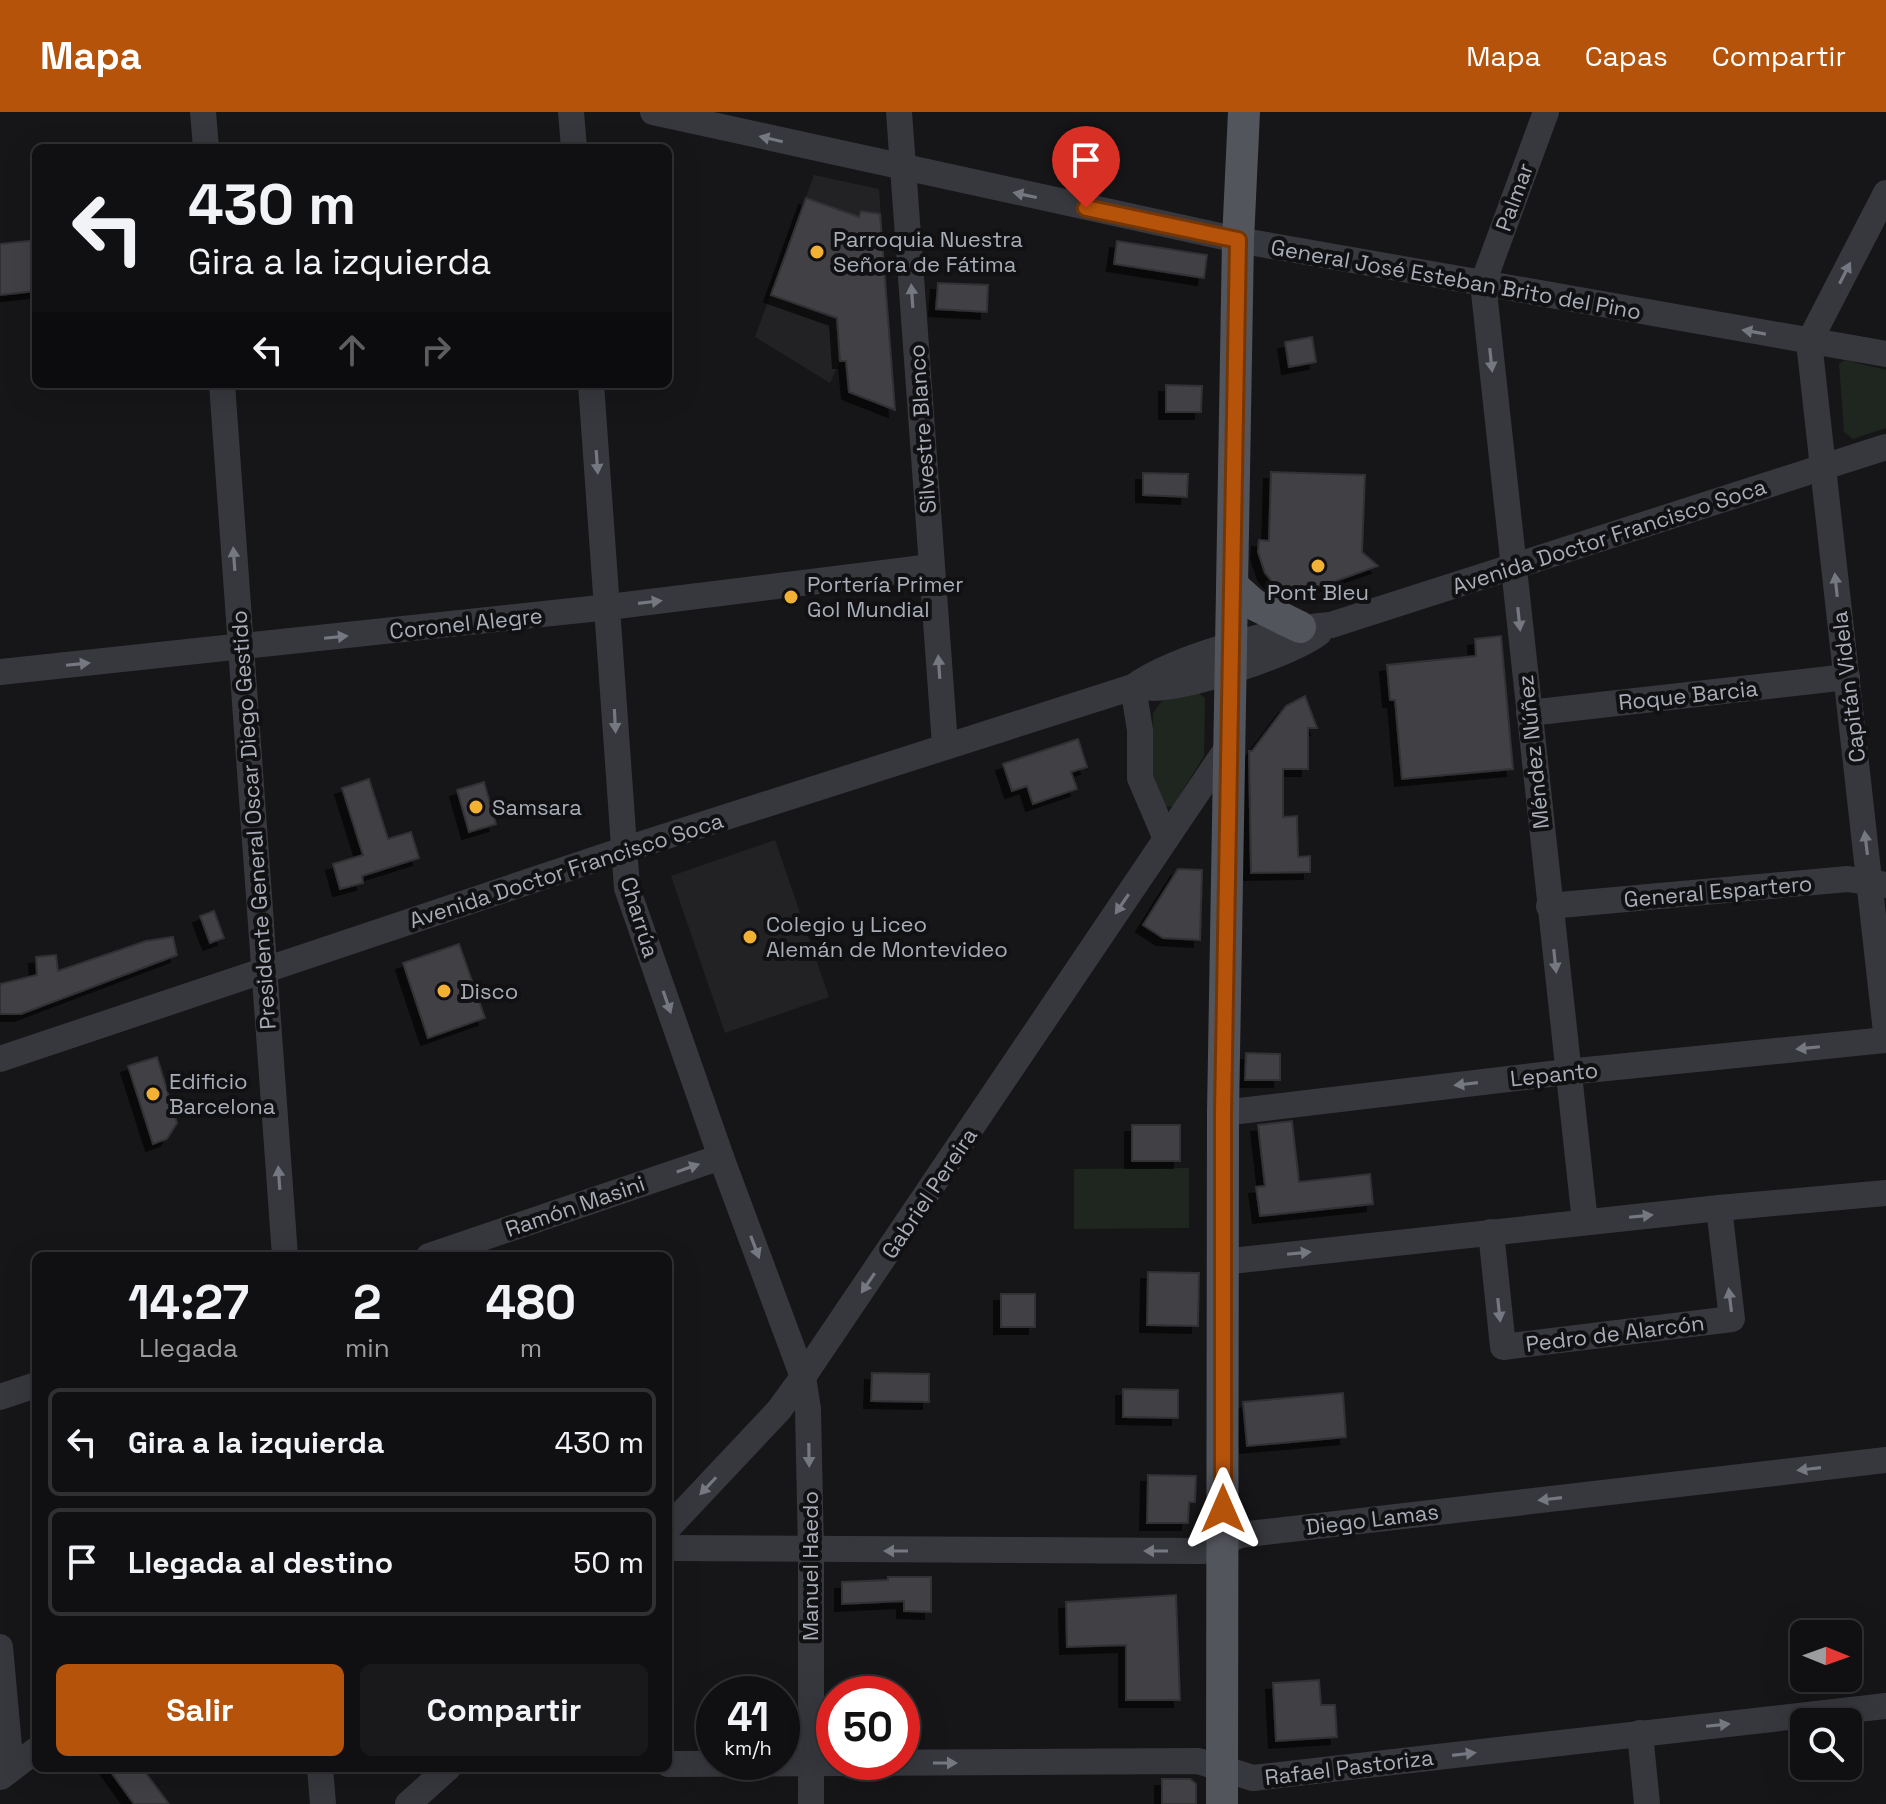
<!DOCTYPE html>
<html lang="es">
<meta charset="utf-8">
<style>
body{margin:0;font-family:"Space Grotesk",sans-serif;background:#19191b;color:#f1f3f6;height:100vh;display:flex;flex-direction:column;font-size:30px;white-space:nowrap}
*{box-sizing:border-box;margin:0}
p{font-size:26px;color:#9c9d9f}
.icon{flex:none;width:44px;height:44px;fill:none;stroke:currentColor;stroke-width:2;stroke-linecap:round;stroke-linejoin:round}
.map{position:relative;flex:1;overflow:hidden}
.sheet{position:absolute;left:32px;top:1140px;width:640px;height:520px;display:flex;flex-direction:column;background:#101012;border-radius:12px;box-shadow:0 8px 32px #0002,0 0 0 2px #303032}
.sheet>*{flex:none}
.guide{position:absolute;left:32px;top:32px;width:640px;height:244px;border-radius:12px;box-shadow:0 8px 32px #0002,0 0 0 2px #303032;background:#101012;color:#f1f3f6;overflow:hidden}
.needle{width:52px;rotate:91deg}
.tools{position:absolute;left:1790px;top:1508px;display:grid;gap:16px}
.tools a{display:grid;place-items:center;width:72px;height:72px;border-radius:12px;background:#101012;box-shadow:0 8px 32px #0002,0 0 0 2px #303032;font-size:40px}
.speed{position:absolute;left:696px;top:1564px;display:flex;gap:16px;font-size:40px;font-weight:700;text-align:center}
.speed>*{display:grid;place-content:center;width:104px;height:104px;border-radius:50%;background:#101012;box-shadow:0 8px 32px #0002,0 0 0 2px #303032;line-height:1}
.speed small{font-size:20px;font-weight:400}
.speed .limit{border:12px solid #d22;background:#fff;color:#111}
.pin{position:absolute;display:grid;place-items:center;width:68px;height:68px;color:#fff;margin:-82px -34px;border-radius:50% 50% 50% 0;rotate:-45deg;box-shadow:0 0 8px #0007}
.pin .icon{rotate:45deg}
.me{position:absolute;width:88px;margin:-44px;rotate:0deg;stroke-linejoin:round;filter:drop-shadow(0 0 6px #0008)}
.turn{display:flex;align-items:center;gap:28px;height:168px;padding:0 24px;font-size:36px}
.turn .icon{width:104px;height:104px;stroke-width:2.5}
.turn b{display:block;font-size:56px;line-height:68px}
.lanes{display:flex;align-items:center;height:76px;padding:0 24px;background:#0003;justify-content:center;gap:40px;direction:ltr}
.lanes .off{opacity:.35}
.eta{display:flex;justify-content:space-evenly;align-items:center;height:136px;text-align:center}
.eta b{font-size:48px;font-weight:600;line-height:56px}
.button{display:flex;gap:16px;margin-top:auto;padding:16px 24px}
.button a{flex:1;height:92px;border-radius:12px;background:#b45309;color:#fff;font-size:32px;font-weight:600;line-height:92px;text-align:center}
.button a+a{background:#19191b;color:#f1f3f6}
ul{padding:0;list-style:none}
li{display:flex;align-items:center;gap:24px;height:108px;margin:0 16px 12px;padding:0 8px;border:4px solid #303032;border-radius:12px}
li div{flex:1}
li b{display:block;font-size:30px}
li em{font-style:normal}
header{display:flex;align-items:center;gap:48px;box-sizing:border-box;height:112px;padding:0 40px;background:#b45309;color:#fff}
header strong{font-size:38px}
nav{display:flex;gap:44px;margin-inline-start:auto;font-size:28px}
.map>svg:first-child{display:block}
</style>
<header>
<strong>Mapa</strong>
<nav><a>Mapa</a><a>Capas</a><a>Compartir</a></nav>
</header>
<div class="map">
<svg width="1886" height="1692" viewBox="0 0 1886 1692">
<defs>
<filter id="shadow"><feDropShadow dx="-7" dy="7" stdDeviation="0" flood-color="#0009"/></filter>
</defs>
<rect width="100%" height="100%" fill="#161618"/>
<!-- built -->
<g fill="#222225">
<path d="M814,63L879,77L891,252L840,249L830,271L755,225Z"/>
<path d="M775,728L829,885L725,921L671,764Z"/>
</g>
<!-- green -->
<g fill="#1e261f">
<path d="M1845,248L1886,258V316L1853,327L1844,320L1839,252Z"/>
<path d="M1196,579L1205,586L1204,644L1173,694L1167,695L1157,684L1151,671L1153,601L1162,589Z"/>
<path d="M1189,1056V1116L1074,1117V1057Z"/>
</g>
<!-- building -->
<g fill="#404145" stroke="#303034" stroke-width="2" filter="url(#shadow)">
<path d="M806,86L859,105L861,99L880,102L895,298L849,280L846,249H840L837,206L771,183Z"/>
<path d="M36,128V179L0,183V132Z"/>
<path d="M1117,129L1207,143L1204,166L1114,152Z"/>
<path d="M938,171L988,173L987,200L936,197Z"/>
<path d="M1312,225L1316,250L1289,255L1285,230Z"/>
<path d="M1166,273L1202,274L1201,300H1166Z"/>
<path d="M1271,360L1365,363L1362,440L1378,454L1308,479L1289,481L1278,477L1265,461L1258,440L1259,428L1269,429Z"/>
<path d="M1143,361L1188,362L1187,385L1143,383Z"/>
<path d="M1501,524L1513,657L1402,667L1395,588H1390L1387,553L1476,544L1475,527Z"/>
<path d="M1305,584L1317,616H1308V657H1283V705L1297,704L1298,745L1310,744V760L1251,761L1249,639H1252L1286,594Z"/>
<path d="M1078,627L1087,655L1071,660L1077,677L1033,692L1027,674L1012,679L1003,652Z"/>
<path d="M369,667L388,727L411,720L419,746L362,764L363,771L340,777L333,752L363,743L342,676Z"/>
<path d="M484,670L496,712L469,720L457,678Z"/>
<path d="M1178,757L1202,758L1200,828L1163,826L1143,813Z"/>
<path d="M214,799L224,826L210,831L200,804Z"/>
<path d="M173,825L177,843L21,902H0V872L37,863L36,845L56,843L58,859L146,829Z"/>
<path d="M459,832L485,906L428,926L403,851Z"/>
<path d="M1246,941L1280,942V968H1245Z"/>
<path d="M157,945L177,1011L167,1027L153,1032L128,954Z"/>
<path d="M1292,1009L1299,1070L1370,1062L1373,1092L1260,1104L1256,1075L1265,1074L1258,1013Z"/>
<rect x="1132" y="1013" width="48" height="36"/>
<path d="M1148,1160L1199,1161L1198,1214L1147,1213Z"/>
<rect x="1001" y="1182" width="34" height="33"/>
<path d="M872,1261L929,1262V1290L871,1289Z"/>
<path d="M1123,1277L1178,1278V1306L1123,1305Z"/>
<path d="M1343,1281L1346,1325L1247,1334L1243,1290Z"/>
<path d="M1148,1363L1196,1364L1195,1390H1189L1188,1411H1147Z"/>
<path d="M888,1465H931V1500L904,1499V1489L842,1492V1470L888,1468Z"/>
<path d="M1176,1483L1180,1588H1126V1533L1067,1535L1066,1490Z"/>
<path d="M1319,1568L1321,1593H1335L1337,1625L1276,1629L1273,1571Z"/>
<path d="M108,1656H142L169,1692H134Z"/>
<path d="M1162,1667H1190L1196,1672V1692H1162Z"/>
</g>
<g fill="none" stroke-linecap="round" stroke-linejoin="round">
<!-- minor -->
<g stroke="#37383d" stroke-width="26">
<path d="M203,0L206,36"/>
<path d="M571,0L574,36"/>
<path d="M653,0L1238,128L1886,242"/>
<path d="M899,0L945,633"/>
<path d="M1546,0L1483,171L1585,1110"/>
<path d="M1886,81L1809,230L1886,920"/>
<path d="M222,272L285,1144"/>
<path d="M591,272L627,776L721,1045L803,1265L808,1297L811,1439V1692"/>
<path d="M0,560L609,495L931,455"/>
<path d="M1133,575L1140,618V666L1166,727"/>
<path d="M1153,576C1191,575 1289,543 1319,521"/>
<path d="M1529,601L1847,565"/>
<path d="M1549,794L1848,767L1886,773"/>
<path d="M0,947L623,738L1133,575C1175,544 1279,517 1331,513L1886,335"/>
<path d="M1223,1001L1567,960L1886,928"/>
<path d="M1491,1120L1503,1235L1732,1207L1719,1096"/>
<path d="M429,1144L721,1045"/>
<path d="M1222,1150L1719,1096L1886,1081"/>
<path d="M0,1285L36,1273"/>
<path d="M668,1416L779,1298L803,1265L1228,635"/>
<path d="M668,1436L1203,1439L1240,1423L1886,1348"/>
<path d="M0,1535L11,1656"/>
<path d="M1640,1621L1647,1692"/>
<path d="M668,1652L1198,1649L1253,1666L1886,1594"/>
<path d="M320,1656L323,1692"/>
<path d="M1,1665L36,1638"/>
<path d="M408,1692L448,1656"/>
</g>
<!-- major -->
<g stroke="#53555c" stroke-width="32">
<path d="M1234,475L1253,492L1300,515"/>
<path d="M1222,1692L1223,1001L1238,128L1244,0"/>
</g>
</g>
<!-- one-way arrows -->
<defs><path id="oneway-solid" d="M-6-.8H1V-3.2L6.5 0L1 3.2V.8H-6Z" transform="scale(2)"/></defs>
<g fill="#757881">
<use href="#oneway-solid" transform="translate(771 27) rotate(-167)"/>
<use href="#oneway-solid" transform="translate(1025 83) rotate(-168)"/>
<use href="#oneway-solid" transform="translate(1845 161) rotate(-63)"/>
<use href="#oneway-solid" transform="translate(912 184) rotate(-94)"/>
<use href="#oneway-solid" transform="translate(1754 220) rotate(-170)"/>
<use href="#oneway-solid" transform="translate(1491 248) rotate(84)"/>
<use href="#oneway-solid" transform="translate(597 350) rotate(86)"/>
<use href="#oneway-solid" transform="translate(234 447) rotate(-94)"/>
<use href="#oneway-solid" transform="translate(1836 473) rotate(-96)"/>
<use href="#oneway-solid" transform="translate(650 490) rotate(-7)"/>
<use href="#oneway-solid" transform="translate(1519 507) rotate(84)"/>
<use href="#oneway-solid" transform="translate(336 525) rotate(-6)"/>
<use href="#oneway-solid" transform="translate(78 552) rotate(-6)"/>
<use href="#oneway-solid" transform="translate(939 555) rotate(-94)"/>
<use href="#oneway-solid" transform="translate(615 609) rotate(87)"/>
<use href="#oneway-solid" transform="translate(1866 731) rotate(-97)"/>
<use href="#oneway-solid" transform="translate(1122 792) rotate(124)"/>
<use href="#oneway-solid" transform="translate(1555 849) rotate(84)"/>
<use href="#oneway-solid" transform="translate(667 890) rotate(71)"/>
<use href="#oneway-solid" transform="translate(1808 936) rotate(174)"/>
<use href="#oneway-solid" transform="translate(1466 972) rotate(173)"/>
<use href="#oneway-solid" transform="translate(688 1056) rotate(-19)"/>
<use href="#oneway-solid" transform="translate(279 1066) rotate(-94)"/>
<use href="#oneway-solid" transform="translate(1641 1104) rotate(-6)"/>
<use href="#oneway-solid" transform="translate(755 1135) rotate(69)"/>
<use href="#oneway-solid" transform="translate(1299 1141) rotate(-6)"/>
<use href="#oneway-solid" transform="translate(868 1171) rotate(124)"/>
<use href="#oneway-solid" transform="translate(1730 1188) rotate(-97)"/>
<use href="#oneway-solid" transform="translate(1499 1198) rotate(84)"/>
<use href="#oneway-solid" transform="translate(809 1343) rotate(89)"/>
<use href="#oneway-solid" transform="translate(1809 1357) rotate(173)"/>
<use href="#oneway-solid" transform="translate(708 1374) rotate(133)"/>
<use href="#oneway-solid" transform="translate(1550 1387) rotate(173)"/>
<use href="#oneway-solid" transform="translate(896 1439) rotate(-180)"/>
<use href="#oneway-solid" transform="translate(1156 1439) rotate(-180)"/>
<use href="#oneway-solid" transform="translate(1718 1613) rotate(-6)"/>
<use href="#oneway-solid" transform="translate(1464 1642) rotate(-7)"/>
<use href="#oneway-solid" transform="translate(945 1651)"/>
</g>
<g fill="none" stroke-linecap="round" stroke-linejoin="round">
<defs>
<path id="route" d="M1086,96L1238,128L1223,1001V1397"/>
</defs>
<!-- route casing -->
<use href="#route" stroke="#753606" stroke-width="20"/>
<!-- route -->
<use href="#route" stroke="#b45309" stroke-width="14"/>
</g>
<!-- markers -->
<g fill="#f2b134" stroke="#111113" stroke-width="3">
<circle cx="817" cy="140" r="8"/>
<circle cx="1318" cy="454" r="8"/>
<circle cx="791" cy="485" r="8"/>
<circle cx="476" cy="695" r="8"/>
<circle cx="750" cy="825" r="8"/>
<circle cx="444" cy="879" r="8"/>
<circle cx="153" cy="982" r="8"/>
</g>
<g text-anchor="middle" stroke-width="8" stroke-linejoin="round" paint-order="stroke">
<!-- street labels -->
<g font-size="22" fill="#a8adb8" stroke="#111113">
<text transform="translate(1514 85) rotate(-70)" y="8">Palmar</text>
<text transform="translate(1456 167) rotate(10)" y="8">General José Esteban Brito del Pino</text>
<text transform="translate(922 317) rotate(-94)" y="8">Silvestre Blanco</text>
<text transform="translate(1609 424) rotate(-18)" y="8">Avenida Doctor Francisco Soca</text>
<text transform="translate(466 511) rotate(-6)" y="8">Coronel Alegre</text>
<text transform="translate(1848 575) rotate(-97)" y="8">Capitán Videla</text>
<text transform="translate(1688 583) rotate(-6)" y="8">Roque Barcia</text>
<text transform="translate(1533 640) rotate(-96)" y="8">Méndez Núñez</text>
<text transform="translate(253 708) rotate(-94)" y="8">Presidente General Oscar Diego Gestido</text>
<text transform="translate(566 758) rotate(-18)" y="8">Avenida Doctor Francisco Soca</text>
<text transform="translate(1718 779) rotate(-5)" y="8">General Espartero</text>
<text transform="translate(640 805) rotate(73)" y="8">Charrúa</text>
<text transform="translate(1554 962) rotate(-6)" y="8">Lepanto</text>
<text transform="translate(929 1081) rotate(-56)" y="8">Gabriel Pereira</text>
<text transform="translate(575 1094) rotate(-19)" y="8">Ramón Masini</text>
<text transform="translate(1615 1221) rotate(-7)" y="8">Pedro de Alarcón</text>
<text transform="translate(1372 1407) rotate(-7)" y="8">Diego Lamas</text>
<text transform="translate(810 1454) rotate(-90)" y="8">Manuel Haedo</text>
<text transform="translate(1349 1655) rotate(-7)" y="8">Rafael Pastoriza</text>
</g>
<!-- poi labels -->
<g font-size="22" fill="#a8adb8" stroke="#111113" text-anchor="start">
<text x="833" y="135">Parroquia Nuestra<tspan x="833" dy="25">Señora de Fátima</tspan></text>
<text x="807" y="480">Portería Primer<tspan x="807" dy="25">Gol Mundial</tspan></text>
<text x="1318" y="488" text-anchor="middle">Pont Bleu</text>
<text x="492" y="703">Samsara</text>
<text x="766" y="820">Colegio y Liceo<tspan x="766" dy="25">Alemán de Montevideo</tspan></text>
<text x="460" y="887">Disco</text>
<text x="169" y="977">Edificio<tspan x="169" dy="25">Barcelona</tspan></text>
</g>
</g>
</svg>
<div class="tools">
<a><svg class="needle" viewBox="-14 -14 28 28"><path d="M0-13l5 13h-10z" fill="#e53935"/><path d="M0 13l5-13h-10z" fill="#9c9d9f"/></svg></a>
<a><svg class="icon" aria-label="search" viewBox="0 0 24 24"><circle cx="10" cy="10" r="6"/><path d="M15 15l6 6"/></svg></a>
</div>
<div class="speed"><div>41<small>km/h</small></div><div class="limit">50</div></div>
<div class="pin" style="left:1086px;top:96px;background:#d93025"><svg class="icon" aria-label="arrive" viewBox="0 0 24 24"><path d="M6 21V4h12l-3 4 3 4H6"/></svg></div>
<svg class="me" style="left:1223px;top:1397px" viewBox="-20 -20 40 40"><path d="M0-17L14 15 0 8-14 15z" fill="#b45309" stroke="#fff" stroke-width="4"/></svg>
<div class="guide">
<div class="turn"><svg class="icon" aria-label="left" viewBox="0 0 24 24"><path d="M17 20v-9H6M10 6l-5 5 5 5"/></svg><div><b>430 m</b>Gira a la izquierda</div></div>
<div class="lanes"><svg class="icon" aria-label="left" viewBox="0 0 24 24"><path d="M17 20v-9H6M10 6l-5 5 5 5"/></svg><svg class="icon off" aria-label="ahead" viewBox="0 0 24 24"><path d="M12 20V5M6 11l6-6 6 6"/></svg><svg class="icon off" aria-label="right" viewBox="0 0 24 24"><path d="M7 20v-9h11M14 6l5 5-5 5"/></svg></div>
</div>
<section class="sheet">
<div class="eta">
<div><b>14:27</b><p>Llegada</p></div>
<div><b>2</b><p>min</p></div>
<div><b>480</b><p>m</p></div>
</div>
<ul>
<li><svg class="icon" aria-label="left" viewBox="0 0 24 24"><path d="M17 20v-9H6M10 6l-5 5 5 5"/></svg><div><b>Gira a la izquierda</b></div><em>430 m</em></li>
<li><svg class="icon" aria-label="arrive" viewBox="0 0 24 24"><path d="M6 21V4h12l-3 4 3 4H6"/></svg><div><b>Llegada al destino</b></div><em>50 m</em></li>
</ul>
<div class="button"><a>Salir</a><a>Compartir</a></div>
</section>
</div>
